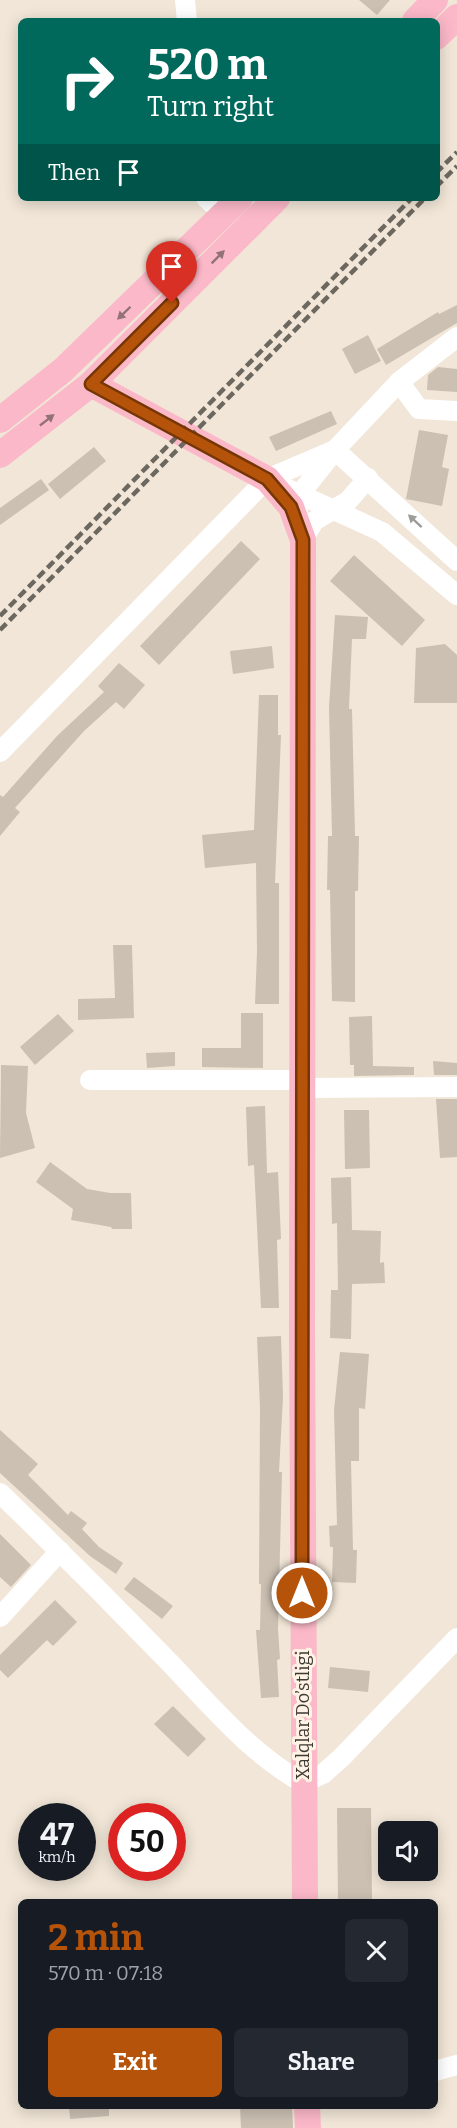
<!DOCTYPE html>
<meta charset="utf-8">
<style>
body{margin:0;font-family:Bitter,serif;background:#242831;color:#f1f3f6;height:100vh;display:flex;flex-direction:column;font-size:22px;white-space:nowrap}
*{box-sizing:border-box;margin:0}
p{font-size:20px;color:#9ea1a6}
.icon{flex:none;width:33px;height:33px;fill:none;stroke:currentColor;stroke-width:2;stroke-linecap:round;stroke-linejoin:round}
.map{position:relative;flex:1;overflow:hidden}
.side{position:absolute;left:18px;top:1899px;width:420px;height:210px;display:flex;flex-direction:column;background:#171b24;border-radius:9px;box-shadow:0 3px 15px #0003}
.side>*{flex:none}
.top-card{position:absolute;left:18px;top:18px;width:422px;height:183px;border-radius:9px;box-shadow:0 3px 15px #0003;background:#00695c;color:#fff;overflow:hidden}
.fabs{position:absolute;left:378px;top:1821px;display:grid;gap:12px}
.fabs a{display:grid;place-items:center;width:60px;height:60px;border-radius:9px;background:#171b24;box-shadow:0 3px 15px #0003;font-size:30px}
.speed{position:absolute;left:18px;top:1803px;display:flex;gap:12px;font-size:30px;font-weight:700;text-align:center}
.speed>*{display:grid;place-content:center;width:78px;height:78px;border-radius:50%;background:#171b24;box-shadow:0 3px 15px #0003;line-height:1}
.speed small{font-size:15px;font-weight:400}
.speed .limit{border:9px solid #d22;background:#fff;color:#111}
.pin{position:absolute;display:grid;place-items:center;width:51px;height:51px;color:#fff;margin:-62px -26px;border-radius:50% 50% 50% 0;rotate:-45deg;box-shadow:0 0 6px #0007}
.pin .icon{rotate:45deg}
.me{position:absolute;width:66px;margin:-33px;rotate:0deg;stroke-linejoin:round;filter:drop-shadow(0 0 4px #0008)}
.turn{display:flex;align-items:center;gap:21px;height:126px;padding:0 30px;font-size:27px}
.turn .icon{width:78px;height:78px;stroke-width:2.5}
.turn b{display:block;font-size:42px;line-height:51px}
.then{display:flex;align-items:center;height:57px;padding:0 30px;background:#0003;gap:12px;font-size:22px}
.round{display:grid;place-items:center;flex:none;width:63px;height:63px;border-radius:9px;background:#242831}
.summary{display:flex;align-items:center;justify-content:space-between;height:102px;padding:0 30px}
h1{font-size:36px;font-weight:700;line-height:45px;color:#b45309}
.cta{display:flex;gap:12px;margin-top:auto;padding:12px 30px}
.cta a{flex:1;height:69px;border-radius:9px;background:#b45309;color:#fff;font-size:24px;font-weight:700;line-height:69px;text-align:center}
.cta a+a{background:#242831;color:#f1f3f6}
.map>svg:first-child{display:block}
</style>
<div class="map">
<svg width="457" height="2128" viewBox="0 0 457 2128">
<rect width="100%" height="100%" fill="#f1e6d7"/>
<!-- building -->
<g fill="#cbc0b2">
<path d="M359,0H390L377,15Z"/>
<path d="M457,305V323L386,365L377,349L438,312L439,314Z"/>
<path d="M368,335L381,361L355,374L342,349Z"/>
<path d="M438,367L457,369V392L427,390L428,375Z"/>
<path d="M331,411L337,424L276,451L269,437Z"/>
<path d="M419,430L448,435L442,467L449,469L442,506L406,499Z"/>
<path d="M94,447L106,461L60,499L48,484Z"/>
<path d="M41,479L49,490L0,525V508Z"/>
<path d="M241,541L260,559L159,665L140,646Z"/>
<path d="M354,555L425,620L402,646L330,581Z"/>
<path d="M335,615L368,617L366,639H352L349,709H352L355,836H359L358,891H355V1002L332,1001L330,890H327L328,836H332L329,707Z"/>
<path d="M445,644L457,655V703H414L416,648Z"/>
<path d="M272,646L274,668L233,674L230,651Z"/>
<path d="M119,663L145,685L124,709L116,702L84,731L15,808L20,812L0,836V795L3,797L57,736L104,692L98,686Z"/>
<path d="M259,695H278V735H281L275,883H279V1004H255L257,952L256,863L205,868L202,835L254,830Z"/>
<path d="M113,945H132L134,1018L78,1020V999L115,998Z"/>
<path d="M241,1013H263V1068L202,1067V1048H241Z"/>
<path d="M58,1014L74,1031L35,1065L20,1047Z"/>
<path d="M372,1016L373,1066L414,1067V1075L354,1076V1065H350L349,1017Z"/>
<path d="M175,1052V1066L147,1068L146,1053Z"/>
<path d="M433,1061L457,1063V1075H434Z"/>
<path d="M1,1065L28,1066L26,1113L35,1148L0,1158Z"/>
<path d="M436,1099H457V1157L440,1158Z"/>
<path d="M265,1106L267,1173L278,1172L281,1239L277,1240L279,1308H261L254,1165L248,1166L246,1107Z"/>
<path d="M344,1110H369L370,1168L345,1169Z"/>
<path d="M50,1162L87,1189L110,1193H131L132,1229H112L111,1227L71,1220L73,1209L36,1182Z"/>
<path d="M351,1177L352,1230L381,1231L380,1263L384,1262L385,1283L352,1284L351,1339L330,1338L331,1290H338L337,1223L332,1224L331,1178Z"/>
<path d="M281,1336L283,1397L279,1472H282L278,1629L280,1659L277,1660L279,1697L261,1698L256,1630H260L261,1584H259L260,1408L257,1337Z"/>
<path d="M340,1352L369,1354L365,1409L359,1408V1461H351L353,1550H357L356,1583L332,1582L333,1547H330L329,1526L337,1525L334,1410Z"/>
<path d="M0,1430L38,1464L28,1475L68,1515L71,1511L87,1523L82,1529L99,1547L123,1563L116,1574L90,1556L0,1473Z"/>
<path d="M0,1534L31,1565L11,1587L0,1577Z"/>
<path d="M134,1577L173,1606L162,1619L124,1589Z"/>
<path d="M55,1600L77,1622L53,1646L47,1640L8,1678L0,1670V1655Z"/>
<path d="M330,1667L370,1671L368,1692L328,1688Z"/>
<path d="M173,1706L206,1739L188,1757L154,1724Z"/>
<path d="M337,1808H371L372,1902H338Z"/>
<path d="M69,2106H109V2116L70,2119Z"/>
<path d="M240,2106H292L293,2128H241Z"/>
</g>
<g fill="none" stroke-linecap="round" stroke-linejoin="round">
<!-- minor -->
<g stroke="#fff" stroke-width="20">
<path d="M185,0L187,21"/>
<path d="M206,198L224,215"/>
<path d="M399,382L419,409L457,411"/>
<path d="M288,489L382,532L457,595"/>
<path d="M297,517L300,494L335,450L399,382L457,337"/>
<path d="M303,540L314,521L348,501L368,478"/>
<path d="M0,752L267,479L335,450L457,561"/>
<path d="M90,1080H302"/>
<path d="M302,1088L457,1087"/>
<path d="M0,1493C58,1549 115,1606 171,1664C212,1707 251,1754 303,1783L323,1774L341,1758L457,1638"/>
<path d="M0,1617L60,1551"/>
<path d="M435,2071L457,2065"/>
</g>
<!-- major -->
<g stroke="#fbb8c8" stroke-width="26">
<path d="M415,21L435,0"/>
<path d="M436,37L457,17"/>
<path d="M91,384L267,479L291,507L303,540L302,1331L305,1902"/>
<path d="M0,420L63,370L240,198"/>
<path d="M0,455L91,384L277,198"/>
<path d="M307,2106L308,2128"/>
</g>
<!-- rail -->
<g stroke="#6d685f" stroke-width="4.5" stroke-dasharray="9 4.5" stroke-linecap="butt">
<path d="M436,173L457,152"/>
<path d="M436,187L457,166"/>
<path d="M0,616L412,198"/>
<path d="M0,630L425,198"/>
</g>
</g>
<!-- one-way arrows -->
<defs><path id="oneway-solid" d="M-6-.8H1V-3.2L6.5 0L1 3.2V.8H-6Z" transform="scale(1.5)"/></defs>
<g fill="#927276">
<use href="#oneway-solid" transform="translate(218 257) rotate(-45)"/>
<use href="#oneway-solid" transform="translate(124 313) rotate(136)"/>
<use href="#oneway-solid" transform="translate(47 420) rotate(-38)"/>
</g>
<use fill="#9e9c99" href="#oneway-solid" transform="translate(415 521) rotate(-137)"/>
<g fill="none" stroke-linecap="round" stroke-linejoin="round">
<defs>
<path id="route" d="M172,303L91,384L267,479L291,507L303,540L302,1593"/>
</defs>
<!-- route casing -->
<use href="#route" stroke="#753606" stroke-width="15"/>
<!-- route -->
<use href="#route" stroke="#b45309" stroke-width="10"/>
</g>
<g text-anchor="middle" stroke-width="6" stroke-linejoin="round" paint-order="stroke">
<!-- street labels -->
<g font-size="18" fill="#3d3933" stroke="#fef3e5">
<text transform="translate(303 1715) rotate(-90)" y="6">Xalqlar Do’stligi</text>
</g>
</g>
</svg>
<div class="fabs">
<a><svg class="icon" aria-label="sound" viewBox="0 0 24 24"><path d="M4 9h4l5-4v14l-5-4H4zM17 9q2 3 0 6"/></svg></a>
</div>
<div class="speed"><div>47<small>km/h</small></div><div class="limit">50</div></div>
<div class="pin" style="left:172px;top:303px;background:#d93025"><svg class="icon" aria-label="arrive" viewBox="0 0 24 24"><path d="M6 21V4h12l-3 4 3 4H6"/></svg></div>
<svg class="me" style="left:302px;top:1593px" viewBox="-20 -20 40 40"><circle r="17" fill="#b45309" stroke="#fff" stroke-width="3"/><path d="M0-11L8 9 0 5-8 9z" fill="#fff"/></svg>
<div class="top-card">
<div class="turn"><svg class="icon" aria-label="right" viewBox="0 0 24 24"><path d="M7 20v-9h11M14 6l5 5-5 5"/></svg><div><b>520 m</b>Turn right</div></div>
<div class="then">Then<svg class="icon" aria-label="arrive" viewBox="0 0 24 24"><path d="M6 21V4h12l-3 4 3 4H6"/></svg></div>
</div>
<section class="side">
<div class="summary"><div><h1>2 min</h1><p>570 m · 07:18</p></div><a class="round"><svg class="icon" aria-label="close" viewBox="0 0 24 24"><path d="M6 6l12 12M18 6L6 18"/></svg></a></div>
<div class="cta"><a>Exit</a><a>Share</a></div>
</section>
</div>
